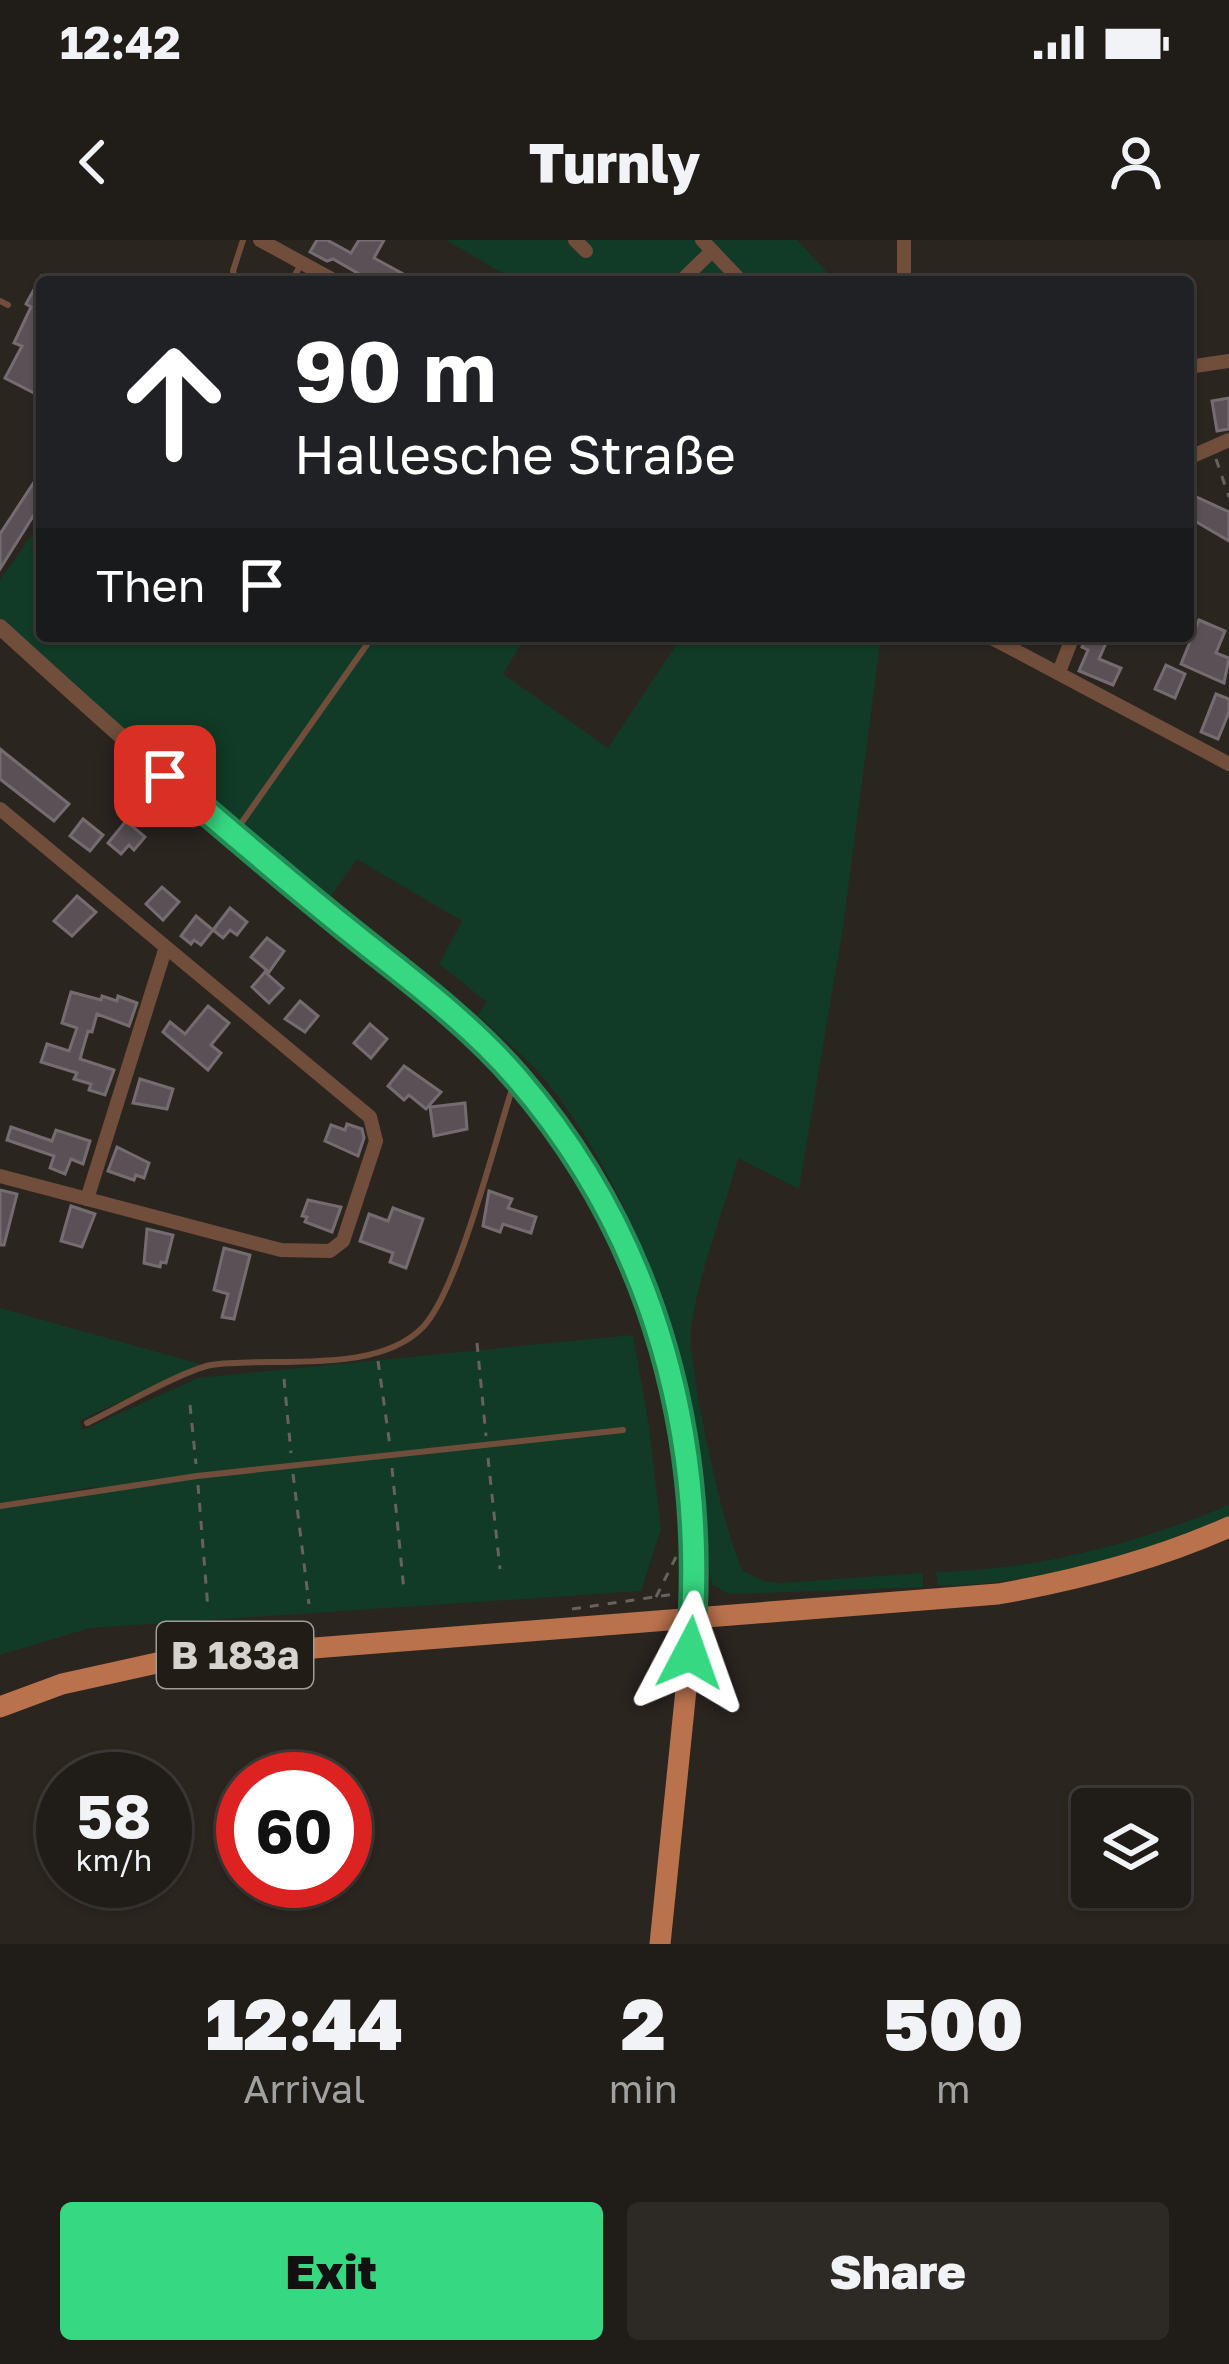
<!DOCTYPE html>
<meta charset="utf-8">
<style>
body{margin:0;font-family:"Golos Text",sans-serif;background:#2d2925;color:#f1f3f6;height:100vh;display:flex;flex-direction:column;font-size:45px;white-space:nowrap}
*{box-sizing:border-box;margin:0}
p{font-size:39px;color:#a2a1a2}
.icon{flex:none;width:66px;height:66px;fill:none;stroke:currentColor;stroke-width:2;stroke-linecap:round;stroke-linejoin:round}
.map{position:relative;height:1704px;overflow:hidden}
.drawer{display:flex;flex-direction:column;background:#201c18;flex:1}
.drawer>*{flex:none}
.guide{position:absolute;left:36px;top:36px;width:1158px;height:366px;border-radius:12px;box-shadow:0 3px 9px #0004,0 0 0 3px #3d3a37;background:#202124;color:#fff;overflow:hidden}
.fabs{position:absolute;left:1071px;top:1548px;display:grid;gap:24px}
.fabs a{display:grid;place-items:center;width:120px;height:120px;border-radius:12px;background:#201c18;box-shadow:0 3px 9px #0004,0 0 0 3px #3d3a37;font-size:60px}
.speed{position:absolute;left:36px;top:1512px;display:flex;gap:24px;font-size:60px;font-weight:700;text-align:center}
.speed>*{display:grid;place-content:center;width:156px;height:156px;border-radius:50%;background:#201c18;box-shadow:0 3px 9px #0004,0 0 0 3px #3d3a37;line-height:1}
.speed small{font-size:30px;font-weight:400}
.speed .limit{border:18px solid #d22;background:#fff;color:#111}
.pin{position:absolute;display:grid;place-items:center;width:102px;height:102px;color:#fff;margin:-51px;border-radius:24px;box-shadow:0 6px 18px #0006}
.me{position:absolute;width:132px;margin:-66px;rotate:4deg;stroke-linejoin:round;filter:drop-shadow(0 0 9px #0008)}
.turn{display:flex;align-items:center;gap:42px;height:252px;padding:0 60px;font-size:54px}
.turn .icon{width:156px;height:156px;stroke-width:2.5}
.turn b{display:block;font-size:84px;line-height:102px}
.then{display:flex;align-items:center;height:114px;padding:0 60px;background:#0003;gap:24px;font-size:45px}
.eta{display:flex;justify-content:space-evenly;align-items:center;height:204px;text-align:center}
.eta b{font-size:72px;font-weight:800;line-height:84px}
.button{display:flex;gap:24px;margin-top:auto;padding:24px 60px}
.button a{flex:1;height:138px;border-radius:12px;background:#36d881;color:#111;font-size:48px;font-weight:800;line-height:138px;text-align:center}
.button a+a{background:#2d2925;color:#f1f3f6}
.status{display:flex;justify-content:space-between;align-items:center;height:84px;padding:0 60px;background:#201c18;direction:ltr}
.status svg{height:33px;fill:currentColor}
header{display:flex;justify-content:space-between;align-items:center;height:156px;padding:0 60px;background:#201c18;font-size:54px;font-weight:800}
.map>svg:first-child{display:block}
</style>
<div class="status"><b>12:42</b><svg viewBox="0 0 49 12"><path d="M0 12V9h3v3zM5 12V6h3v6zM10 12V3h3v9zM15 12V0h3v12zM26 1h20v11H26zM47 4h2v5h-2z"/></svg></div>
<header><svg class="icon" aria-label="back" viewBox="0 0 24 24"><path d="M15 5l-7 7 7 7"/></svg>Turnly<svg class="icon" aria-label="person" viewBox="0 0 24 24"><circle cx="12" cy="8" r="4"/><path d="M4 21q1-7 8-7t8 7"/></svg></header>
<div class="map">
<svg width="1229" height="1704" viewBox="0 0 1229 1704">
<rect width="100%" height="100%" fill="#2b2520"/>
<!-- green -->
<g fill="#113b26">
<path d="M446,0H797L836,42H518Z"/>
<path d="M42,281V396H526L503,434L608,508L682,396H881L843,687L799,949L738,918C723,975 699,1030 691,1088C686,1120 726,1302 743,1331L764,1341L781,1343L923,1333V1347L738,1354L727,1353L712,1344C705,1311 707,1277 702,1244C682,1102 639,960 550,846C530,820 502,798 478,775L487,762L439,724L462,681L357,619L322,669L0,387V340Z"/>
<path d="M0,1068L200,1124L79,1181L83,1190L198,1138L633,1095L649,1187L661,1289L641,1351L90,1388L0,1415V1267L80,1254L98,1246L0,1263Z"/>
<path d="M1229,1265V1278C1153,1308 1019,1350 938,1345L936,1332C1037,1330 1136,1304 1229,1265Z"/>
</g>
<!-- building -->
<g fill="#595155" stroke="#756c71" stroke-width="3">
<path d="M317,0H327L351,13L359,0H384L374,18L418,42H373L333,19L327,21L310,12Z"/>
<path d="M42,35V138L34,153L5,138L22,106L14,103L31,67L26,64Z"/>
<path d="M1229,158V189L1217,191L1212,161Z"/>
<path d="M42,230V262L0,329V294Z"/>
<path d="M1188,253L1229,272V301L1188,277Z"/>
<path d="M1199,380L1225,391L1216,413L1229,418L1224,443L1181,424Z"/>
<path d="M1087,396H1109L1099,419L1121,428L1113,445L1079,431L1088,410L1082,407Z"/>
<path d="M1166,425L1185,434L1175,458L1155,449Z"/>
<path d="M1216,454L1229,459V472L1218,499L1201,492Z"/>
<path d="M0,509L69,564L54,581L0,539Z"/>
<path d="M83,579L103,595L90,611L70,596Z"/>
<path d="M126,581L145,597L134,610L129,605L121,614L108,603Z"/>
<path d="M162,647L179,662L163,680L146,664Z"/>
<path d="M77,656L96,672L72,696L54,681Z"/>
<path d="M230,668L247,682L237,695L230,690L223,698L213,690Z"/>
<path d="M196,676L213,690L201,705L194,700L191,704L181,696Z"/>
<path d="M267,698L284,711L269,732L251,717Z"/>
<path d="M265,732L283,748L269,763L252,747Z"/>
<path d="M71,752L101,760L102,756L117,761L118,756L137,763L129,786L97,774L92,792L88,791L80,819L114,830L105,855L89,850L91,844L74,839L77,833L41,822L47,804L69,811L77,788L62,783Z"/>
<path d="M300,761L318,776L305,792L285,779Z"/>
<path d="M208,766L229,783L211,805L221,813L208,830L163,792L170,782L185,794Z"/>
<path d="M370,784L387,799L371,818L354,803Z"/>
<path d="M404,826L441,852L426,869L409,855L404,860L388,846Z"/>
<path d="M140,839L173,849L167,869L133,863Z"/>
<path d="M465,863L467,889L434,896L430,867Z"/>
<path d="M347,884L362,889L364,898L358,916L325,901L331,885L345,890Z"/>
<path d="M11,887L52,901L56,890L90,901L83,924L71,919L65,934L50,928L54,916L7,900Z"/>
<path d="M117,907L149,923L144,938L136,935L134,940L108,931Z"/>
<path d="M0,950L17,954L4,1005H0Z"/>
<path d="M489,951L512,959L508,968L536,977L531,993L503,984L500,992L483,986Z"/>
<path d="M308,960L341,967L332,992L305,982L307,977L302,976Z"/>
<path d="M71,966L95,974L82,1007L61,1001Z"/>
<path d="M393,968L423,979L406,1028L390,1022L393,1013L360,1001L369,974L388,981Z"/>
<path d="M147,989L173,995L166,1023L161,1022L160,1027L144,1023Z"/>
<path d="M224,1008L250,1015L234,1079L222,1077L228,1054L214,1050Z"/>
</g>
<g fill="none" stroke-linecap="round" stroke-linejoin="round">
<!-- path -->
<g stroke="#67625e" stroke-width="3" stroke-dasharray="9 9" stroke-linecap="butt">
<path d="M1216,219L1229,257"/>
<path d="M477,1103L486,1196"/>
<path d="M378,1121L390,1206"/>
<path d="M284,1139L291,1213"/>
<path d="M190,1165L196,1224"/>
<path d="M488,1218L500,1329"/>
<path d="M392,1228L404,1351"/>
<path d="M293,1234L309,1364"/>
<path d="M198,1245L208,1369"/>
<path d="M656,1357L676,1317"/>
<path d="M572,1369L675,1354"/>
</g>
<!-- service -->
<g stroke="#714e3c" stroke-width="6">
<path d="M237,42L233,31L243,0"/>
<path d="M291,42L300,26"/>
<path d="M0,61L8,65"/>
<path d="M235,592L373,396"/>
<path d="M87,1183C116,1169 184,1130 211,1125C271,1116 376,1136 423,1087C459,1049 496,896 515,840"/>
<path d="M0,1266L197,1236L623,1190"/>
</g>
<!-- minor -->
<g stroke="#714e3c" stroke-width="14">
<path d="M260,0L337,42"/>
<path d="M575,0L586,11"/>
<path d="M702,0L742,42"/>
<path d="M904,0V42"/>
<path d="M680,42L712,11"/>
<path d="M1188,127L1229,121"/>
<path d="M1188,218L1229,200"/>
<path d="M988,396L1229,524"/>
<path d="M1059,432L1073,396"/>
<path d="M0,569L370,877L376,901L343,1001L330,1011L281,1010L0,936"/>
<path d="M87,959L165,710"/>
</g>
<!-- tertiary -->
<path stroke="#714e3c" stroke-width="16" d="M0,387C94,473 189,558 286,639C347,689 412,736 469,789C635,941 703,1161 693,1381"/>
<!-- primary -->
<g stroke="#ba724d" stroke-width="21">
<path d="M0,1467L62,1444L175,1419L998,1354C1078,1340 1155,1320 1229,1287"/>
<path d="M660,1704L693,1381"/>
</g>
</g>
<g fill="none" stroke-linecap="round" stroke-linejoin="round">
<defs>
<path id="route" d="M165,536C225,587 284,638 346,688C404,735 467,780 517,838C656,999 709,1203 690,1413"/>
</defs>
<!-- route casing -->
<use href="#route" stroke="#238c54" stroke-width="30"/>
<!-- route -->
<use href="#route" stroke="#36d881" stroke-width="21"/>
</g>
<g text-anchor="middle" stroke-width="9" stroke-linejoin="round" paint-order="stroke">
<!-- shield labels -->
<rect fill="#211c16" stroke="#a09c98" stroke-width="3" x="157" y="1382" width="156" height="66" rx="9"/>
<g font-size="39" font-weight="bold" fill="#d6d3cf">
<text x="235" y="1429">B 183a</text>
</g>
</g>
</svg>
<div class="fabs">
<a><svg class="icon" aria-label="layers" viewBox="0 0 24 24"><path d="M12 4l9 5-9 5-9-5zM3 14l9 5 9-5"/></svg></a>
</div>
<div class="speed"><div>58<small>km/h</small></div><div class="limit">60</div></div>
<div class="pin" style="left:165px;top:536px;background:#d93025"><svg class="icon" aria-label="arrive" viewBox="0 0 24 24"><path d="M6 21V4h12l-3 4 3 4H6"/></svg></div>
<svg class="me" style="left:690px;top:1413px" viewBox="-20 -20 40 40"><path d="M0-17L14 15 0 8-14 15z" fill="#36d881" stroke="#fff" stroke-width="4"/></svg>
<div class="guide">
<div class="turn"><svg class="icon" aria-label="ahead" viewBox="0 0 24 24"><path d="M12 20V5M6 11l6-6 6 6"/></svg><div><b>90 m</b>Hallesche Straße</div></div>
<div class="then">Then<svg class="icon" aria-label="arrive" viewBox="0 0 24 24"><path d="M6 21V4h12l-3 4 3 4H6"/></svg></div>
</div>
</div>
<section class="drawer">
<div class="eta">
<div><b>12:44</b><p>Arrival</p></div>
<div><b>2</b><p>min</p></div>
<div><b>500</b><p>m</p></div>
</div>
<div class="button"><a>Exit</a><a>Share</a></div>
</section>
